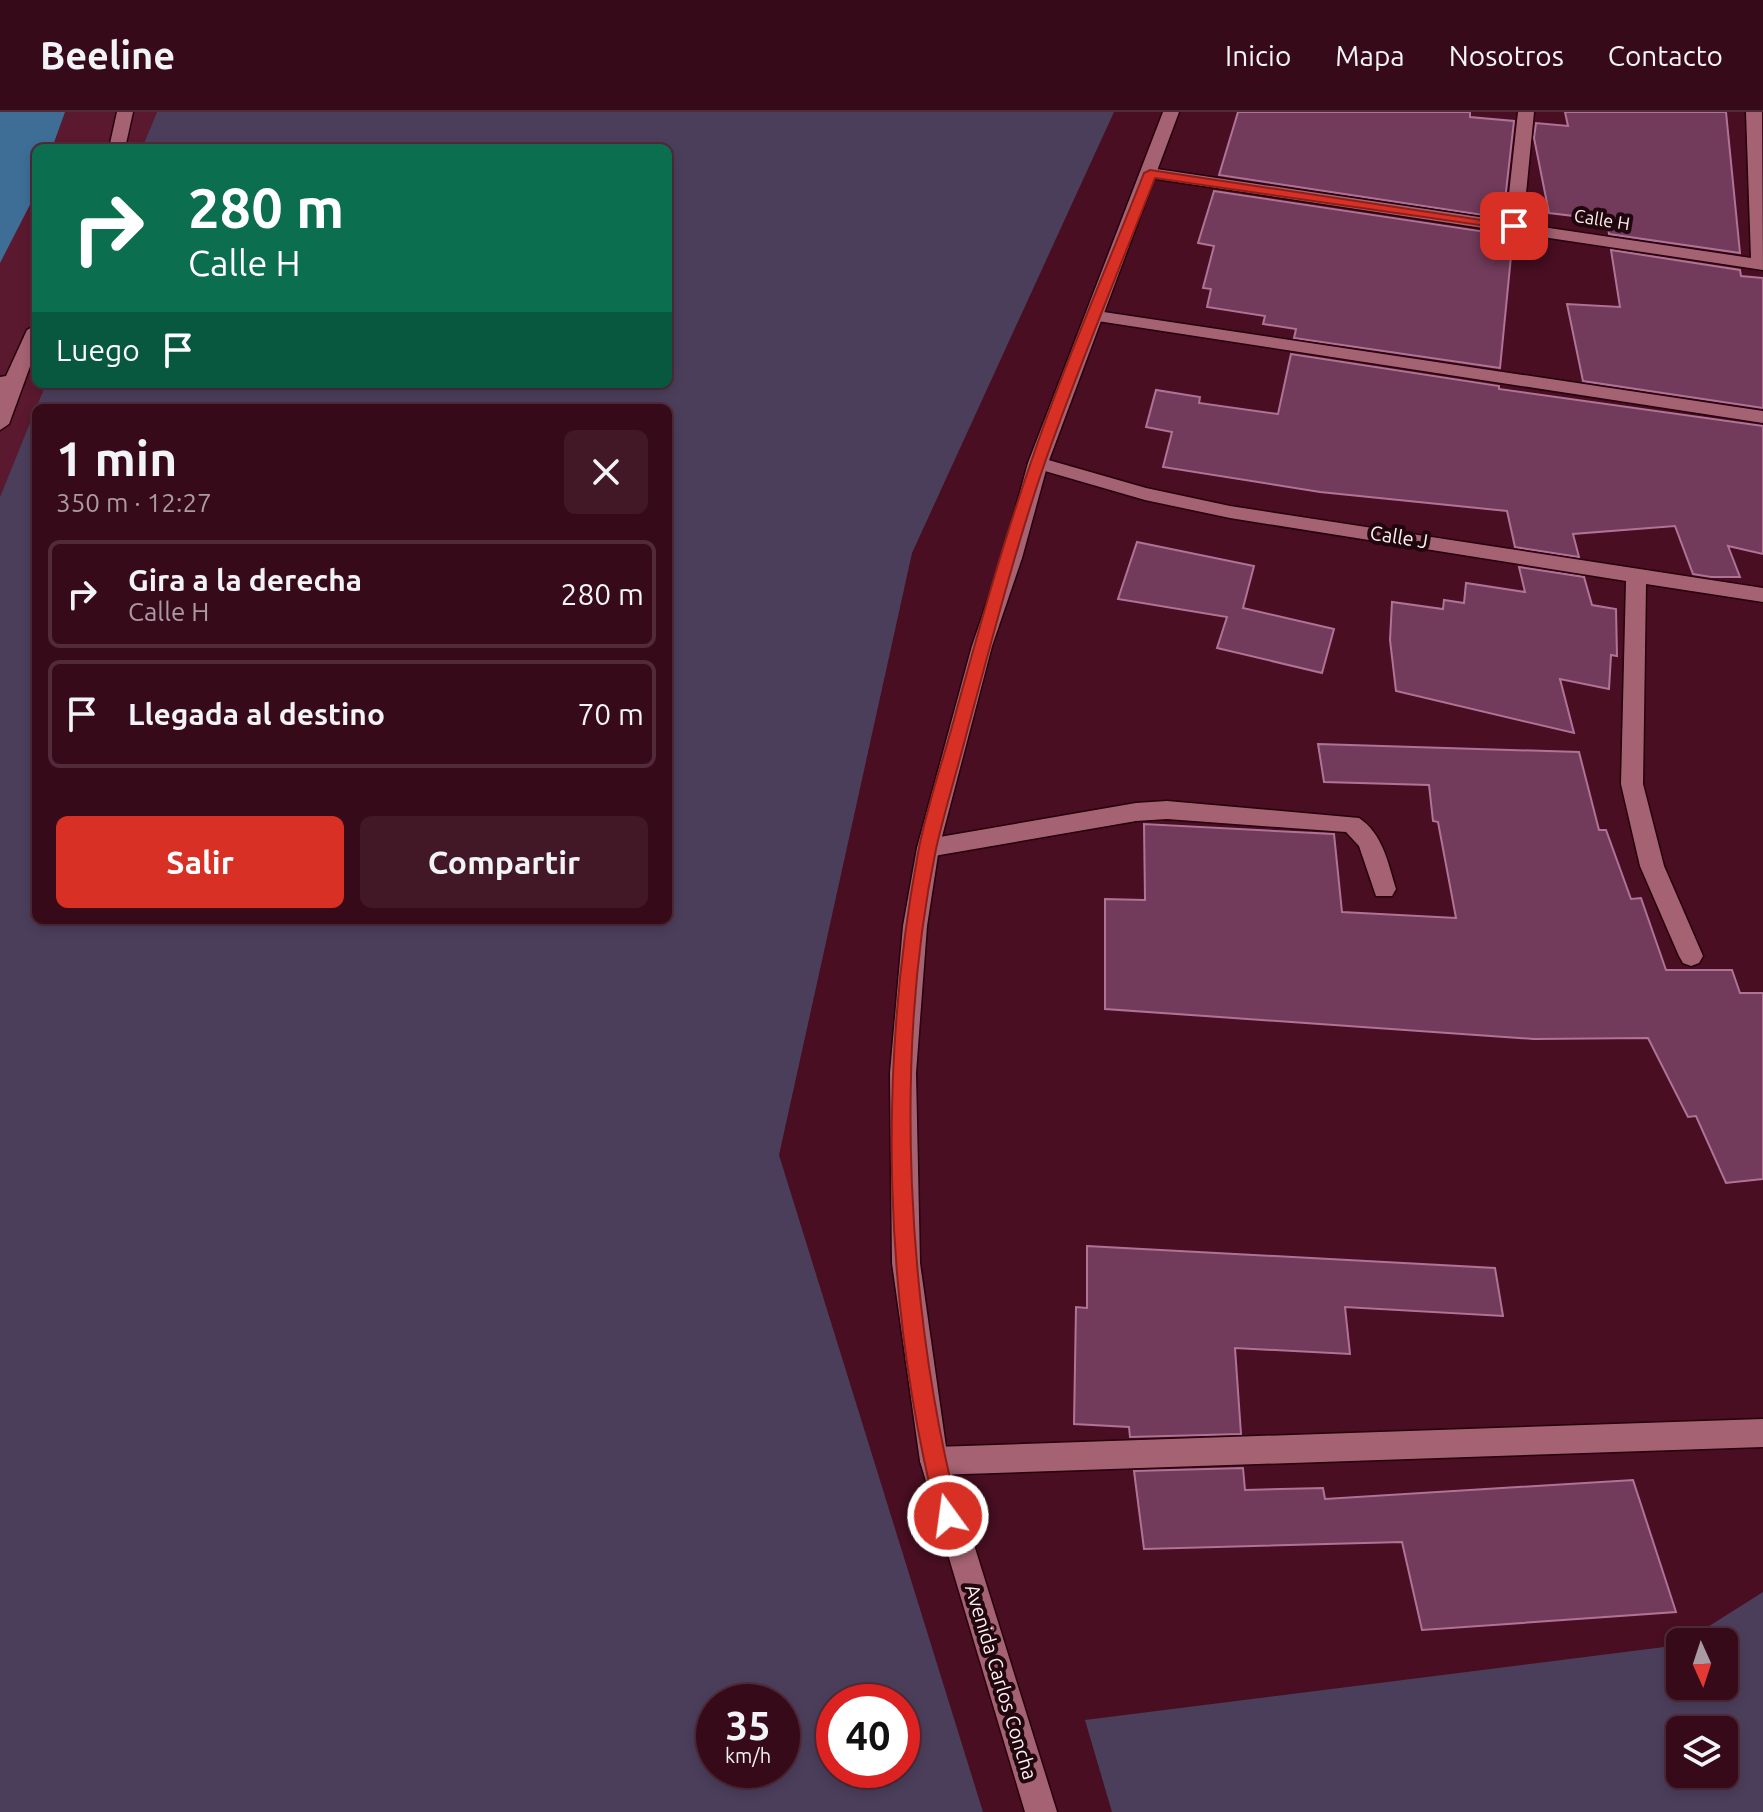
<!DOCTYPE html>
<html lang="es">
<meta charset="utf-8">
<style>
body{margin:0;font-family:Ubuntu,sans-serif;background:#421827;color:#f1f3f6;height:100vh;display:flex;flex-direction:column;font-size:30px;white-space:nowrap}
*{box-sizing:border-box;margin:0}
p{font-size:26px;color:#aa9aa2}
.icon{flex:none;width:44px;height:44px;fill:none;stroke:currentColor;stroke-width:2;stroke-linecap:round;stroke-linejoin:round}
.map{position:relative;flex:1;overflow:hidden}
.sheet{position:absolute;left:32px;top:292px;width:640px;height:520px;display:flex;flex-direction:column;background:#370a1a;border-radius:12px;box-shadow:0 4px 12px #0003,0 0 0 2px #512b39}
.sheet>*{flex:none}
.hud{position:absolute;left:32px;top:32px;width:640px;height:244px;border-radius:12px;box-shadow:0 4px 12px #0003,0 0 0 2px #512b39;background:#0b6e4f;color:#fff;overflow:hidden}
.needle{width:52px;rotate:177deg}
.fabs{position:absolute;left:1666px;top:1516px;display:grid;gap:16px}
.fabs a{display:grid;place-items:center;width:72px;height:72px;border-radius:12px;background:#370a1a;box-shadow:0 4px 12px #0003,0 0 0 2px #512b39;font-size:40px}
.speed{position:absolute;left:696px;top:1572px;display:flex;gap:16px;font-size:40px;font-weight:700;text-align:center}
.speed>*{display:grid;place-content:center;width:104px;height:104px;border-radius:50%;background:#370a1a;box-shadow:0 4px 12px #0003,0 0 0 2px #512b39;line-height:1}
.speed small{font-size:20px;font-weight:400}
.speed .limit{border:12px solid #d22;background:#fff;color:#111}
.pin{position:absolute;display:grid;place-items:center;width:68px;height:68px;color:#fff;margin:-34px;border-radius:16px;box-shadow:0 4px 12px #0006}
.me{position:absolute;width:88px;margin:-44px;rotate:346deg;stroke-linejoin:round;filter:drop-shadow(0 0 6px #0008)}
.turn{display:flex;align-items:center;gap:28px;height:168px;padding:0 24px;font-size:36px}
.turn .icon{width:104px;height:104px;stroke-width:2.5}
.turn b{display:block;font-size:56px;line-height:68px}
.then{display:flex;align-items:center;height:76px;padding:0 24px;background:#0003;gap:16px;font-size:30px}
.round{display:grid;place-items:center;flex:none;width:84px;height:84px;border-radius:12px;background:#421827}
.head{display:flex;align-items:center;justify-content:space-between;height:136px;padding:0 24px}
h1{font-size:48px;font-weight:700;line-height:60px}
.primary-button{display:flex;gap:16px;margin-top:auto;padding:16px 24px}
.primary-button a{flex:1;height:92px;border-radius:12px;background:#d93025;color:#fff;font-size:32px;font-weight:700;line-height:92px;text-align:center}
.primary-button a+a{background:#421827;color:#f1f3f6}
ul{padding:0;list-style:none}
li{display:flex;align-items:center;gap:24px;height:108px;margin:0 16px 12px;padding:0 8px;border:4px solid #512b39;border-radius:12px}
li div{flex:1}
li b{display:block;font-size:30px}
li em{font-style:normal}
header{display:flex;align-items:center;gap:48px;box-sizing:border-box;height:112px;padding:0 40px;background:#370a1a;border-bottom:2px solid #512b39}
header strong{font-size:38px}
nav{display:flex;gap:44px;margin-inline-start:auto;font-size:28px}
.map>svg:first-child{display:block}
</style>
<header>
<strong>Beeline</strong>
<nav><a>Inicio</a><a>Mapa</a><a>Nosotros</a><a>Contacto</a></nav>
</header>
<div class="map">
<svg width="1763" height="1700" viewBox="0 0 1763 1700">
<rect width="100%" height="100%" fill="#490e22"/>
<!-- built -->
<path fill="#5a192f" d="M0,0H157L142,36H36V272H46L0,385Z"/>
<!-- green -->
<g fill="#4b3e5b" fill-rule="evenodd">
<path d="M157,0H1114L912,441L779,1043L983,1700H0V385L36,296V808H668V296H36L46,272H668V36H142ZM714,1590H782V1658H714ZM834,1590H902V1658H834Z"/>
<path d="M1763,1480V1700H1112L1085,1608L1680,1533V1574H1724V1530H1684ZM1680,1618H1724V1662H1680Z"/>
</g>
<!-- water -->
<path fill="#3e6e96" d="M0,0H65L52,36H36V81L0,151Z"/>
<!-- building -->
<g fill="#723b5b" stroke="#b07395" stroke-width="2">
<path d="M1238,0H1470V5L1514,9L1503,106L1219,63Z"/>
<path d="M1565,0H1726L1740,141L1609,122L1607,108L1549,101L1534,26L1536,11L1568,14Z"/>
<path d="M1214,79L1513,124L1500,256L1294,226L1296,217L1263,212L1265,204L1207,195L1211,177L1203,176L1214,134L1198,131Z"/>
<path d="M1611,138L1740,158L1741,164L1763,166V296L1583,269L1567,192L1620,195Z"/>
<path d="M1291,242L1499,274V277L1763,314V442L1728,434L1740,465H1711L1693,462L1675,414L1573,422L1579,445L1515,435L1507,399L1320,380L1163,355L1172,320L1146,315L1156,278L1200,285L1199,291L1278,302Z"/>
<path d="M1137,430L1254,454L1243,496L1334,517L1322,561L1217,536L1227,505L1118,487Z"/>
<path d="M1519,455L1584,465L1592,493L1616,497L1617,544L1611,543L1609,577L1560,567L1574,621L1396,579L1390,528L1392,490L1443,497L1444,488L1464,491L1466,471L1525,480Z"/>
<path d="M1318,632L1579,640L1599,718H1606L1631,787L1641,786L1666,858H1732L1740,881H1763V1067L1726,1071L1696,1004L1688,1005L1648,926L1534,927L1105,897V787L1145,788L1144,712L1334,722L1342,800L1456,806L1438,710L1433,709L1429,673L1324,670Z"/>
<path d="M1087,1134L1495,1156L1503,1204L1345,1195L1350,1242L1235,1236L1241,1322L1130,1325L1129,1315L1074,1312L1076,1195L1087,1196Z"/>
<path d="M1243,1356L1245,1378L1323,1376L1325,1387L1633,1368L1676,1500L1422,1518L1402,1430L1144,1437L1134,1359Z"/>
</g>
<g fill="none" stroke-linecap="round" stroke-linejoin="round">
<defs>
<g id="service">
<path d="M117,0H133L125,36H109Z"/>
<path d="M36,213V238L9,312L0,318V265L6,264L27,218Z"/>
<path d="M1167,689L1359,706C1383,722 1388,751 1396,777L1392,784H1376L1359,734L1346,720L1167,707L1136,709L928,745L920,742L917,736L920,730L928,727L1136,691Z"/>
<path d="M1763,1307V1335L934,1363L924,1359L920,1349L924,1339L934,1335Z"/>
</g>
<g id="minor">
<path d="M1518,0H1534L1523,112L1751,146L1746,0H1762L1763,158L1150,66L1142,61L1150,56L1506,109Z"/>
<path d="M1097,199L1763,299V311L1091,208L1088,204Z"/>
<path d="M1038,345L1146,376L1230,394L1763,476V490L1646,472L1643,672L1664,754L1703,844L1699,851L1691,854L1683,851L1679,844L1640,754L1621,672L1626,469L1230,406L1145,388L1031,355L1028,351Z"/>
</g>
<path id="tertiary" d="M1163,0H1179L1048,351L1022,446L992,534L939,736L927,814L916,961L920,1151L948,1349L1057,1700H1025L920,1349L892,1151L890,961L903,814L917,736L972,534L1002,446L1028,351Z"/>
</defs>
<!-- service casing -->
<use href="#service" stroke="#27000d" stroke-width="3"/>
<!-- minor casing -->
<use href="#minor" stroke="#27000d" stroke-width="3"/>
<!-- tertiary casing -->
<use href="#tertiary" stroke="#27000d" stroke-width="3"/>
<!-- service -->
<use href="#service" fill="#a56272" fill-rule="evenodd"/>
<!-- minor -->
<use href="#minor" fill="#a56272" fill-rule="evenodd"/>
<!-- tertiary -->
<use href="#tertiary" fill="#a56272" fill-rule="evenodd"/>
</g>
<!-- route -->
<path fill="#d93025" stroke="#8d1f18" stroke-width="2" d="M1150,58L1521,114L1514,118L1155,66C1118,160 1079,254 1045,350C1015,437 992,528 968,616C958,656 945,697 936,737C893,944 907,1199 959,1404L956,1412L948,1415L940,1412L937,1404C883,1190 878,957 918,741C927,693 944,646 956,600C979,517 1002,434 1030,353C1063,255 1106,158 1144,61Z"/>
<g text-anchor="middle" stroke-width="8" stroke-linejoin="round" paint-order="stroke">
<!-- far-street labels -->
<g font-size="18" fill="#ffeff2" stroke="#20070e">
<text transform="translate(1602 108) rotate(9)" y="6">Calle H</text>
</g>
<!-- street labels -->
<g font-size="20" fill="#ffeff2" stroke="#20070e">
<text transform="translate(1399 425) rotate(9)" y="7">Calle J</text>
<text transform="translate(1001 1570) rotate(73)" y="7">Avenida Carlos Concha</text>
</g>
</g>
</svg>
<div class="fabs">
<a><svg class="needle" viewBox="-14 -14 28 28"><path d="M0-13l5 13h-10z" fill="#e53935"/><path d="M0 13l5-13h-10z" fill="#aa9aa2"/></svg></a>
<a><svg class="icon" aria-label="layers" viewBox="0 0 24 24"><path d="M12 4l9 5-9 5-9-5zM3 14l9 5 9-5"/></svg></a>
</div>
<div class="speed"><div>35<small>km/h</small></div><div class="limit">40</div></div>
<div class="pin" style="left:1514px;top:114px;background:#d93025"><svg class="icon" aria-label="arrive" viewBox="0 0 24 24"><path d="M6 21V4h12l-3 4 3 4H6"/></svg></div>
<svg class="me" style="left:948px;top:1404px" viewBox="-20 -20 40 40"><circle r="17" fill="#d93025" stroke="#fff" stroke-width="3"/><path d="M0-11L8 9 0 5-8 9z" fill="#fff"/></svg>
<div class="hud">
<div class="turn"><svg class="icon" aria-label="right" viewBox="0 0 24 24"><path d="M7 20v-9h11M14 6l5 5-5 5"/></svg><div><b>280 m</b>Calle H</div></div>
<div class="then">Luego<svg class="icon" aria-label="arrive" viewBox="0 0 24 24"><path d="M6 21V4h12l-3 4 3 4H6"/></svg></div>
</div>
<section class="sheet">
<div class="head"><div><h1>1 min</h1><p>350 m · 12:27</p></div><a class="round"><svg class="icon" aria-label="close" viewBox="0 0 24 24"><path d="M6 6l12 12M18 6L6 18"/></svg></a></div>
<ul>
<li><svg class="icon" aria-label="right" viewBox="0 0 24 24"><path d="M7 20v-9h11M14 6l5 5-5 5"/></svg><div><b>Gira a la derecha</b><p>Calle H</p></div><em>280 m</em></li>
<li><svg class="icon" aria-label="arrive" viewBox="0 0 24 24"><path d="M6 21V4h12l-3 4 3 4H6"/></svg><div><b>Llegada al destino</b></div><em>70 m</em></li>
</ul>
<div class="primary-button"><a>Salir</a><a>Compartir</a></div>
</section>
</div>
